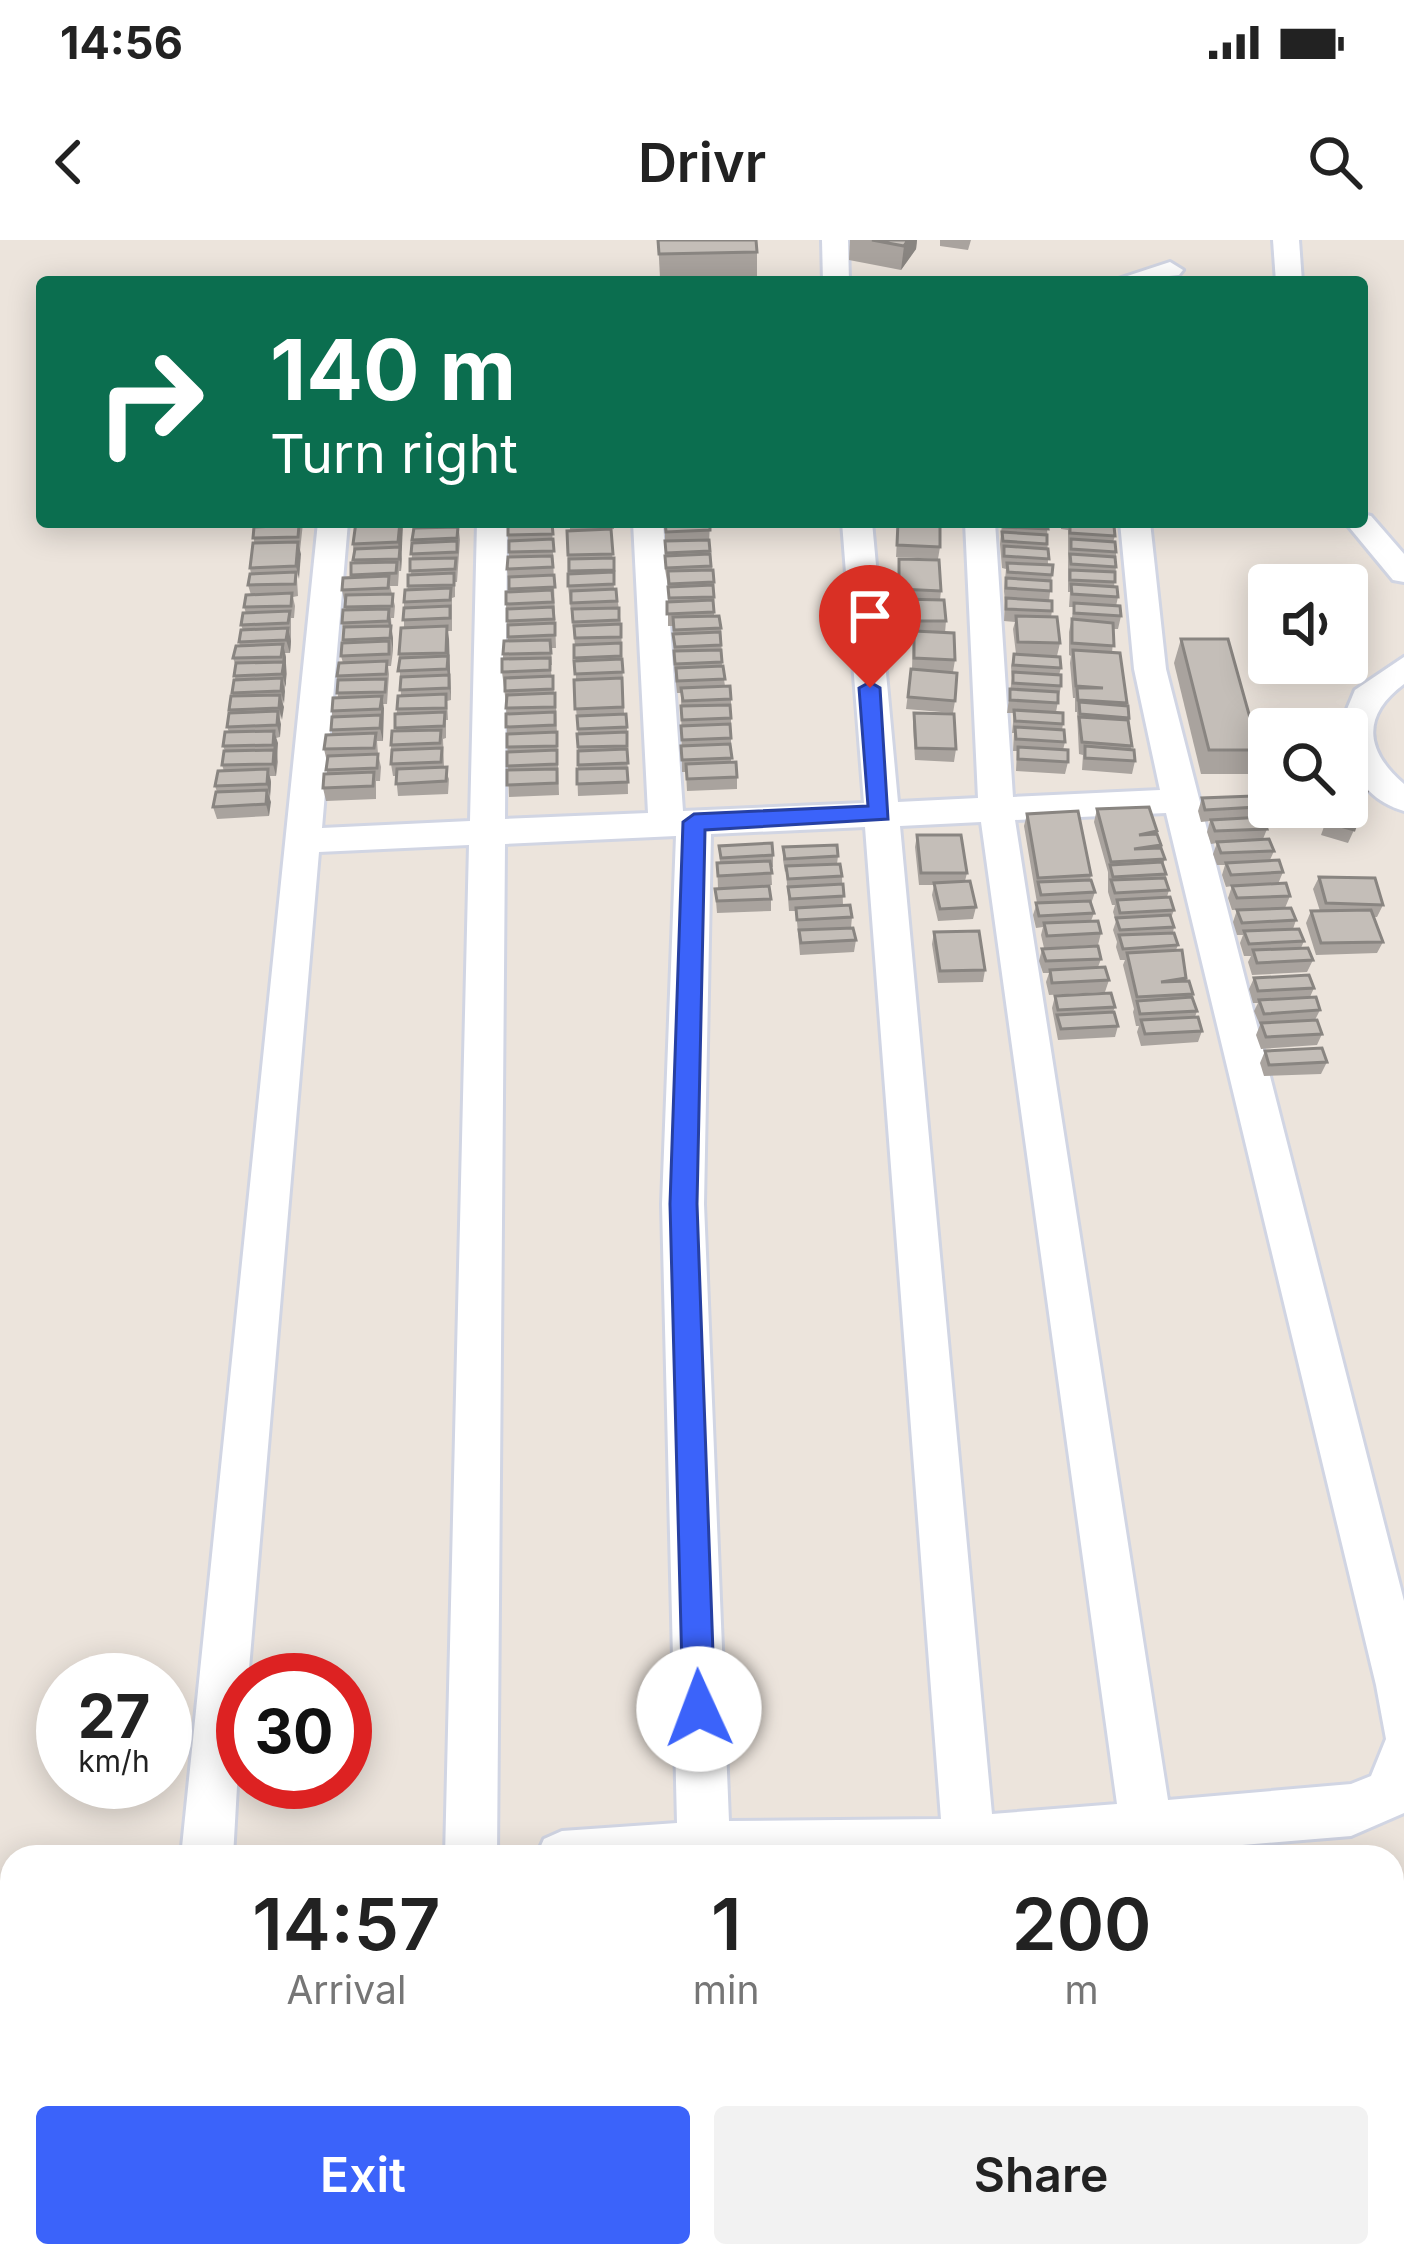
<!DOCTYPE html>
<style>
body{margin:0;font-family:Inter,sans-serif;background:#f2f2f2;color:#222;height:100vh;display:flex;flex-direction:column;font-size:45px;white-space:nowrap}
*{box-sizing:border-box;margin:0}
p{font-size:39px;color:#767676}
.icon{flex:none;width:66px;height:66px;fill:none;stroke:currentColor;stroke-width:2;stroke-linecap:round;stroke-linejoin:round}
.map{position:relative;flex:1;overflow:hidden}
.details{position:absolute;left:0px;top:1605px;width:1404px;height:423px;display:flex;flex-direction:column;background:#fff;border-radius:36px 36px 0 0;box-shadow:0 6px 30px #0003}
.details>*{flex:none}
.banner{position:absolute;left:36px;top:36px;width:1332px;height:252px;border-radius:12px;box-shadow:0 6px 30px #0003;background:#0b6e4f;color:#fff;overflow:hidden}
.controls{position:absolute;left:1248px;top:324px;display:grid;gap:24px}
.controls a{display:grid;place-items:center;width:120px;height:120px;border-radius:12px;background:#fff;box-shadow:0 6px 30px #0003;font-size:60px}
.speed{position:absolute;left:36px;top:1413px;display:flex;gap:24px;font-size:60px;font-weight:700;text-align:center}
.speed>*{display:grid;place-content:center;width:156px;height:156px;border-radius:50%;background:#fff;box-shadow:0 6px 30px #0003;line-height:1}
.speed small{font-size:30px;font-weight:400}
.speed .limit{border:18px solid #d22;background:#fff;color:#111}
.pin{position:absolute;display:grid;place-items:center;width:102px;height:102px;color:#fff;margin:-123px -51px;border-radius:50% 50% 50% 0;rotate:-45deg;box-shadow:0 0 12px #0007}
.pin .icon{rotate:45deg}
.me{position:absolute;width:132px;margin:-66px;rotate:358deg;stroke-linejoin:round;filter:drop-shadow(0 0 9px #0008)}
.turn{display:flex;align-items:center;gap:42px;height:252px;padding:0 36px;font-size:54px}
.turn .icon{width:156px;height:156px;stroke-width:2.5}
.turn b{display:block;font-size:84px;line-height:102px}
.eta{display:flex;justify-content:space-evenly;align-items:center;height:204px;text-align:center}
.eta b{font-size:72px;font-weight:600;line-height:84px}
.button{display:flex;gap:24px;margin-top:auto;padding:24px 36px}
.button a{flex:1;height:138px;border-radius:12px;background:#3b63fa;color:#fff;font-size:48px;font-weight:600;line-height:138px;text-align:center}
.button a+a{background:#f2f2f2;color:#222}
.status{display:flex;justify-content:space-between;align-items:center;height:84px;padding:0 60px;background:#fff;direction:ltr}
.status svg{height:33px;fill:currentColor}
header{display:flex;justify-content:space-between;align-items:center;height:156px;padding:0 36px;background:#fff;font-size:54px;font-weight:600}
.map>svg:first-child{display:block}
</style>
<div class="status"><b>14:56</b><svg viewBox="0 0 49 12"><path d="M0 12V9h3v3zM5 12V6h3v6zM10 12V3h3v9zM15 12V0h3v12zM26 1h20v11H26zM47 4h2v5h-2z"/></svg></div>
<header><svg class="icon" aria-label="back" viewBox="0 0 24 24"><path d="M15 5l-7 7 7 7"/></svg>Drivr<svg class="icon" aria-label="search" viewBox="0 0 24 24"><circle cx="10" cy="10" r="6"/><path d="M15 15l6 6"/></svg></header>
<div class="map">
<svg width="1404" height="2026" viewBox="0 0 1404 2026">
<rect width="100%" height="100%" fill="#ece4dc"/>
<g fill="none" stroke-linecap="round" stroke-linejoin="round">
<defs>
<g id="street">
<path d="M822,0H848L849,42H823Z"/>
<path d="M1273,0H1299L1302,42H1276Z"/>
<path d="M1170,22L1183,30L1179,35L1109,42Z"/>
<path d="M1362,274L1371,276L1404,314V342L1393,340L1345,282H1362Z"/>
<path d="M318,282H348L322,588L470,581L477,282H507L505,579L648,573L633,282H663L683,571L864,563L842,282H872L898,562L978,558L965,282H995L1013,557L1160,550L1134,429L1120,282H1150L1166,429L1404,1361V1573L1351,1596L1099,1617H536L544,1599L562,1591L677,1583L662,964L676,596L505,604L497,1617H445L469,605L319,612L248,1440H243L233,1617H181ZM1166,573L1376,1445L1386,1499L1371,1536L1351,1544L1168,1560L1015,580ZM981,582L1117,1564L992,1574L900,586ZM865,587L941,1579L729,1581L704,964L711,594Z"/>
<path d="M1404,417V444C1362,475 1364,510 1404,544V571C1364,559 1347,528 1347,489L1340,486L1355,450Z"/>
<path d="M994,2016H1052L1053,2026H995Z"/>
</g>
</defs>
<!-- street casing -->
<use href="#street" stroke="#d1d5e3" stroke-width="6"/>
<!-- street -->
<use href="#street" fill="#fff" fill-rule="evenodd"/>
</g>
<!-- wall -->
<g fill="#a9a39e">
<path d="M658,0L757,12V36L660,38Z"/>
<path d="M850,0H917L916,9L901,30L849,20Z"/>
<path d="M940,0H971L968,10L940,6Z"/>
<path d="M254,282L303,283L297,339L298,356L293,357L295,366L294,378H291V401L290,413H285L287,434L280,480V497L276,498L278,522L276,536H270L271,542L269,576L217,579L213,567L217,552L215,546L224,531L222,525L225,511L223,506L229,492L227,487L235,440L236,426L233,418L240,406L239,402L243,390L241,385L246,373L244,367L251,355L248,345L251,334L250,328L254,303Z"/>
<path d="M356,282H403L401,311L402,319L401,331H399L398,346H390L395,366L394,378H391L393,411L391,426H388L389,434L387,464H383V501H377L378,514L381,527L380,541H376V559L326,561L323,548L327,534V522L324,509L332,495V471L338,457L337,436L343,423L341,416L344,392L342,383L346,370L342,350L351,338V323H354L353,304Z"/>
<path d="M412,282H458L460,300L457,342H455V357L452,358V391H448L451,460L447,461L448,480H446V498L443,499L444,527L449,539L448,554L398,556L396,536H393L391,524V505L396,491L397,469L401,456L399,414L404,388V362L411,335L413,293Z"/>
<path d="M507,282H552L556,408H551L552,425H550L556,466L559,555L509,557L506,464L502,432L504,401H508L506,364L509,352L507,329L509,317Z"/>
<path d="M570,282H614V289L570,291Z"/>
<path d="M665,282H710L709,303L714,342V376L721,388L722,426L725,446L731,459V522L737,537V549L687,551L686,532H682L681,453H677L674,424L673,386H668V347L665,329Z"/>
<path d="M898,282L940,307L938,319L896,317Z"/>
<path d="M1000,282H1047L1048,325H1053L1049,361L1052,371L1051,377L1060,403L1057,416L1024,415L1061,428L1059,435L1061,446L1056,472L1063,484L1062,490L1065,502L1063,510L1068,522L1065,534L1016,531L1017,511H1013L1014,493H1012L1014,473H1007L1012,438L1011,427L1014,414H1016L1013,389L1015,382L1004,381L1005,361L1004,351L1006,329L1002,328L1000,304L1002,283Z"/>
<path d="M1061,282H1107V286L1115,296L1113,302L1116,312V327L1114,347L1118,357L1116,366L1121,376L1118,389H1114L1112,413L1127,463L1131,509L1135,521L1132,534L1082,530L1083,515L1079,514L1077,472H1075V458H1073L1070,423L1071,416L1069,415V392L1074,367H1069L1070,352H1068V290L1061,289Z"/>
<path d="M611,289L614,350L616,349L621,384L624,474L627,486L628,554L578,556L577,529H578V494L574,440H576L575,405L568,346L567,291Z"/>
<path d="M899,319L941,351L940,360L946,381L945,393L955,420L953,432L955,461L953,473L906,469L911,429H912L913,394L900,393L898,372Z"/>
<path d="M1181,399L1259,510L1251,534H1201L1174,423Z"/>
<path d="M914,473L956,509L954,522L915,520L913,486Z"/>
<path d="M1202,558L1257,567L1253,578L1267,589L1263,599L1274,611L1270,620L1283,632L1278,644L1290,656L1285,668L1232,670L1228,658L1232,646L1226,647L1222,635L1225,625H1217L1213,614L1217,603L1211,604L1207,592L1210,581L1201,582L1198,571Z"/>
<path d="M1331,567L1354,590L1348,603L1321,595Z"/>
<path d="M1097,569L1157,591L1160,608L1165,619L1163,624L1169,650L1167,657L1174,670L1171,678L1174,687L1173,693L1178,705L1176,710L1186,738L1185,741L1193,754L1192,757L1197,771L1195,777L1202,791L1198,802L1141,806L1137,792L1139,786H1136L1133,772L1134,769L1123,725L1125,720H1120L1116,707L1117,702L1113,690L1116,681L1113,672L1115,665H1112L1108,652V632L1094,582Z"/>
<path d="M1027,574L1091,635L1090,640L1095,652L1091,664L1094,673L1091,681L1101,693L1098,705L1044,708L1041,695L1043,687L1036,688L1033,675L1037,663L1024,586Z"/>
<path d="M917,595L967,633L965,641L976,667L973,679L938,681L932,655L934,645H919L915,607Z"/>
<path d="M719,606L773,615V627H771L772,645L718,648L717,623H720Z"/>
<path d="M783,607L838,616L837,624L842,636L843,665L852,677L851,688L856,700L854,712L800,715L796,671H789L786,631L785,632L783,620Z"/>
<path d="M1319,637L1383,665L1377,677H1374L1383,702L1377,713L1316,715L1306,683L1311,671H1320L1313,649Z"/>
<path d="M715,649L771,659V671L717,673Z"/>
<path d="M1237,670L1296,680L1293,689L1304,701L1301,708L1313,720L1307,732L1252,735L1248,722L1251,716H1244L1240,703L1243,695H1237L1233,682Z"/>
<path d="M934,692L985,730L983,742L938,743L932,704Z"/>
<path d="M1042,709L1101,719L1098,727L1109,740L1105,752L1049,755L1046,742L1049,733H1043L1039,721Z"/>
<path d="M1254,738L1314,748L1310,757L1320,770L1315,780L1322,794L1317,805L1261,809L1256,795L1260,785L1254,771L1258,763H1253L1249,749Z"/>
<path d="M1055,756L1115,767L1113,772L1118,786L1115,797L1058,800L1052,768Z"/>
<path d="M1265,811L1327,822L1321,834L1264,836L1260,823Z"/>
</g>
<!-- shaded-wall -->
<g fill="#898581">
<path d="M908,0H917L916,9L901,30L904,6Z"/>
<path d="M400,282H403L401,331L398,302Z"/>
<path d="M298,302L301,314L299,339L296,326Z"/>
<path d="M389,369L393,398V411L388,381Z"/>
<path d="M447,386L449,399L451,460L447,429Z"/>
<path d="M288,388L291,401L290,413L286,400Z"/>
<path d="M283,404L286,417V447L282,434Z"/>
<path d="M282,438L285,451L284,464L281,451Z"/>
<path d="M280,455L284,467L282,480L279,468Z"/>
<path d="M382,456L384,468L383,501L380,488Z"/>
<path d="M278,471L281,484L280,497L277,485Z"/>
<path d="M274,491L278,503L276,536L273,524Z"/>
<path d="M268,529L271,542L270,556L267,544Z"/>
<path d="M267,550L271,562L269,576L266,564Z"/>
</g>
<!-- building -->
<g fill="#c4beb8" stroke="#898581" stroke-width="3">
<path d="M658,0H756L757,12L659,14Z"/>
<path d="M872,0H908L904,6Z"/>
<path d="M356,282H400L398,302L353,304Z"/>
<path d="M665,282H710V290L666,292Z"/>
<path d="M898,282H940V307L897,305Z"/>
<path d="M1004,282H1047L1048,289L1004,287Z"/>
<path d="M552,283L553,294L508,295V284Z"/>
<path d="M1070,284L1114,286L1115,296L1070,293Z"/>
<path d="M299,285L298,297L253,298L254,287Z"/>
<path d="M458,287L457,298L412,300L414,288Z"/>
<path d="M611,289L613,314L568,315L567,291Z"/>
<path d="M1002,292L1047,295V304L1003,301Z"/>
<path d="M553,299L554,311L509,312V301Z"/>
<path d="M1071,299L1115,302L1116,312L1071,309Z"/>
<path d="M709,300L710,311L666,313L665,301Z"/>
<path d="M457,301V312L411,314L412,303Z"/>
<path d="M298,302L296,326L250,328L253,303Z"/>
<path d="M1004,306L1048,309L1049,319L1004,316Z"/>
<path d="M400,307L399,319L353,320L355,309Z"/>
<path d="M710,314L711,326L666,328L665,316Z"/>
<path d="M1070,314L1115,317L1116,327L1071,324Z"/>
<path d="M552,316L553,327L507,329L508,317Z"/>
<path d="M456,318L455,329L410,331V319Z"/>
<path d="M614,318V330L569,331V319Z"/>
<path d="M899,319L939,320L941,351L899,349Z"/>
<path d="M397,322L396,333L351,335V323Z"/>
<path d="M1007,323L1053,325L1052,335L1008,332Z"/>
<path d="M713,330L714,342L669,344L668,331Z"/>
<path d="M1070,330L1115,332V342L1070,340Z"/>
<path d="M296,332L295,344L248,345L250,334Z"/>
<path d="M614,332V344L568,346V334Z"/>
<path d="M454,333V345L408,346V335Z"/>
<path d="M554,335L555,347L509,349V337Z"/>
<path d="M389,336L388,348L342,350L343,338Z"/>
<path d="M1006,338L1051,341V351L1006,348Z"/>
<path d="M1071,344L1117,347L1118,357L1072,354Z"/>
<path d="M713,345L714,357L669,358L668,347Z"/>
<path d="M451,348L450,360L404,362L405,350Z"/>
<path d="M616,349L617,361L571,363V351Z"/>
<path d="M552,350L553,362L506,364V352Z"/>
<path d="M292,353L291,366L244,367L246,355Z"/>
<path d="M393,354L392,366L345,367L346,355Z"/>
<path d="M1006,358L1052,361V371L1006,369Z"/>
<path d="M899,359L944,360L946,381H901Z"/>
<path d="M713,360L714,372L667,374V362Z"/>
<path d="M1074,363L1120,366L1121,376L1074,373Z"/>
<path d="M450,366V378L403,380L404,368Z"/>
<path d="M553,367L554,379L507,381V369Z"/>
<path d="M619,368V380L573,382L572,369Z"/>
<path d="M389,369L388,381L342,383L343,370Z"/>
<path d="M290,371L288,383L241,385L243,373Z"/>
<path d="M719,376L721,388L674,390L673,377Z"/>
<path d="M1016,376L1057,377L1060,403L1018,402Z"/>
<path d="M1072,379L1113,383L1114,406L1072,403Z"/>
<path d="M555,383V395L508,397V385Z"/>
<path d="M621,384V397L575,398L574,386Z"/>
<path d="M391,386L390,398L343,400L344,387Z"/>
<path d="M447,386L446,413L399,414L401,388Z"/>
<path d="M288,388L286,400L239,402L241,390Z"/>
<path d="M914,391L954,393L955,420L914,418Z"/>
<path d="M720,392L721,405L675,407L673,394Z"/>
<path d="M1181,399H1228L1259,510H1209Z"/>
<path d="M550,400L551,413L503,414L504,401Z"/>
<path d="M389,401V414L341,416L342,403Z"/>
<path d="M621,403V416L574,418V405Z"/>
<path d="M283,404L281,417L233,418L236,406Z"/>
<path d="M721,410L722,422L675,424L674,411Z"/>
<path d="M1073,410L1120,413L1127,463L1078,460L1077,448H1103L1076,446Z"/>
<path d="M1014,414L1060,417L1061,428L1013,425Z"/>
<path d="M448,416L447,429L398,431L400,418Z"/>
<path d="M550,418V430L502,432V419Z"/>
<path d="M622,419L623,432L575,434L574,421Z"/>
<path d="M387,421L386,434L337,436L339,423Z"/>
<path d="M284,422L282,434L234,436L236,423Z"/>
<path d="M723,426L725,439L677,441L676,428Z"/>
<path d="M911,429L957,433L955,461L908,457Z"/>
<path d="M1013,432L1061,435V446L1013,443Z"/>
<path d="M449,435V448L400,450L401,437Z"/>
<path d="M553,436V449L505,451V438Z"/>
<path d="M282,438L281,451L232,453L234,440Z"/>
<path d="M622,438L623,467L575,469L574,440Z"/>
<path d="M386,439L385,452L337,453L338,440Z"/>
<path d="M730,446L731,459L683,461L681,448Z"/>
<path d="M1010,449L1058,452V463L1010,460Z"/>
<path d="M555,453V467L506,468L507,455Z"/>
<path d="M446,454V468L397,469L398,456Z"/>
<path d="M280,455L279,468L229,470L231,456Z"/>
<path d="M382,456L380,469L332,471L333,458Z"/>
<path d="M1079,462L1128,466L1129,478L1080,474Z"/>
<path d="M730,465L731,478L682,480L681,466Z"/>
<path d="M1014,470L1063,473V484L1015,481Z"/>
<path d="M278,471L277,485L227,487L229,473Z"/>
<path d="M445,472L444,486L395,488V474Z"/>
<path d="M555,472V485L506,487V474Z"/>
<path d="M914,473L954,474L956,509L916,508Z"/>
<path d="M626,474L627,487L578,489L577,476Z"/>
<path d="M381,475L380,488L331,490L332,477Z"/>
<path d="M1079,477L1128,480L1132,506L1082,502Z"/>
<path d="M730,484L731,498L682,500L681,486Z"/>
<path d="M1015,487L1064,490L1065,502L1016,499Z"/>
<path d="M441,490L440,503L391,505L392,491Z"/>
<path d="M274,491L273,505L223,506L225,492Z"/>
<path d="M557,492V506L507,507V494Z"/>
<path d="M627,492V506L578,507L577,494Z"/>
<path d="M376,493L374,508L324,509L326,495Z"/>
<path d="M730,504L732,518L682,520L681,506Z"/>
<path d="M1085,506L1134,510L1135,521L1085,518Z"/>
<path d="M1018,507L1068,510V522L1018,519Z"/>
<path d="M442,508L441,522L391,524L392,510Z"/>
<path d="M627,509L628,523L578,525V511Z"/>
<path d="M274,510L273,524L222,525L224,511Z"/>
<path d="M557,510V524L507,526V512Z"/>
<path d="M378,514L377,528L326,530L328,516Z"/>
<path d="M736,522L737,537L687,539L686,524Z"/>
<path d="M447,527L446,541L396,544L397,529Z"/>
<path d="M627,528L628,542L577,544V529Z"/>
<path d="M268,529L267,544L215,546L218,531Z"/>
<path d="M557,529V543L507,545V530Z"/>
<path d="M374,532L373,546L323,548L324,534Z"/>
<path d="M1347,546L1367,552L1354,590L1326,582L1331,567H1347Z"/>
<path d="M267,550L266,564L213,567L216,552Z"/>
<path d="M1253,556L1257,567L1205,570L1202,558Z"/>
<path d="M1149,567L1157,591L1139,595L1157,594L1161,605L1134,609L1161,608L1165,619L1111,622L1097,569Z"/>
<path d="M1078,571L1091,635L1038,638L1027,574Z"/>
<path d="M1263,577L1267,589L1215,591L1211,580Z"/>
<path d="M917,595H961L967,633H921Z"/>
<path d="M1269,599L1274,611L1221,613L1217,602Z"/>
<path d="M772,603L773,615L721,618L719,606Z"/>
<path d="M837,605L838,616L785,619L783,607Z"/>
<path d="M1279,620L1283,632L1231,635L1226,623Z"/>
<path d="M770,621L772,633L718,636L717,623Z"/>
<path d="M1162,622L1166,634L1113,637L1110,625Z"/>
<path d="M840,624L842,636L788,639L786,626Z"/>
<path d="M1319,637L1375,638L1383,665L1326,663Z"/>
<path d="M1165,638L1169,650L1115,653L1111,640Z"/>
<path d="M1091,640L1095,652L1041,655L1038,642Z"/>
<path d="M970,641L976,667L940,669L934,643Z"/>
<path d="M1286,643L1290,656L1237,658L1232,646Z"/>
<path d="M843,644L844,656L790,659L788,647Z"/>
<path d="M769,646L771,659L717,661L715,649Z"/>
<path d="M1170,657L1174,670L1120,673L1117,660Z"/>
<path d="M1090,661L1094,673L1039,676L1036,663Z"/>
<path d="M850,665L852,677L797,680L796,668Z"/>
<path d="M1291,668L1296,680L1242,683L1237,670Z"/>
<path d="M1371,670L1383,702L1321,703L1311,671Z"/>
<path d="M1170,675L1174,687L1120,690L1116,678Z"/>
<path d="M1098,681L1101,693L1047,696L1044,683Z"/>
<path d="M853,688L856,700L801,703L799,690Z"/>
<path d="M1299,689L1304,701L1249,704L1244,691Z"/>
<path d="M979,691L985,730L940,731L934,692Z"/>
<path d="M1174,693L1178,705L1123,709L1119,695Z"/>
<path d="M1098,706L1101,719L1046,721L1042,709Z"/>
<path d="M1308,708L1313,720L1257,723L1253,710Z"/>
<path d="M1182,710L1186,738L1161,742L1189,741L1193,754L1137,757L1127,713Z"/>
<path d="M1105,727L1109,740L1052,743L1050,730Z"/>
<path d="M1309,735L1314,748L1258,751L1254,738Z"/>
<path d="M1111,753L1115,767L1058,770L1055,756Z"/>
<path d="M1192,757L1197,771L1140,774L1137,761Z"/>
<path d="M1316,757L1320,770L1264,774L1259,760Z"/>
<path d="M1114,772L1118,786L1061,789L1057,775Z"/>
<path d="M1198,777L1202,791L1145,794L1141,780Z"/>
<path d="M1317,780L1322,794L1266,797L1261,783Z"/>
<path d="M1322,808L1327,822L1269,825L1265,811Z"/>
</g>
<!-- route -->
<path fill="#3b63fa" stroke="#2640a2" stroke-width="3" d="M870,442L880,448L888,579L705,590L697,964L715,1469L711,1481L699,1485L688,1481L683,1469L670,964L683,582L694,574L868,566L859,448Z"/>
</svg>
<div class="controls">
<a><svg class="icon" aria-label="sound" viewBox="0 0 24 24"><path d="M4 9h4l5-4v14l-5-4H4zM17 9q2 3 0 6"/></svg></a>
<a><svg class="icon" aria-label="search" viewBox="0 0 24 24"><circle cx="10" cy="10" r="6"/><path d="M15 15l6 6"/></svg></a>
</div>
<div class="speed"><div>27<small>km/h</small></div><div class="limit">30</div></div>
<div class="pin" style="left:870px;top:448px;background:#d93025"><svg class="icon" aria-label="arrive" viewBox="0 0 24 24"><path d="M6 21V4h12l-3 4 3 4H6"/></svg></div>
<svg class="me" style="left:699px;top:1469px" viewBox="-20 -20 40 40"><circle r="19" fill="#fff"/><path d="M0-13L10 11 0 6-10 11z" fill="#3b63fa"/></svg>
<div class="banner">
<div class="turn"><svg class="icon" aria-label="right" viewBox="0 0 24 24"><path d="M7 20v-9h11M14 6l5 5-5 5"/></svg><div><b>140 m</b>Turn right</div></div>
</div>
<section class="details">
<div class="eta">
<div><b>14:57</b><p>Arrival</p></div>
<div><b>1</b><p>min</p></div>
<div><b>200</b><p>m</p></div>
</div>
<div class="button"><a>Exit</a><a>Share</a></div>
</section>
</div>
